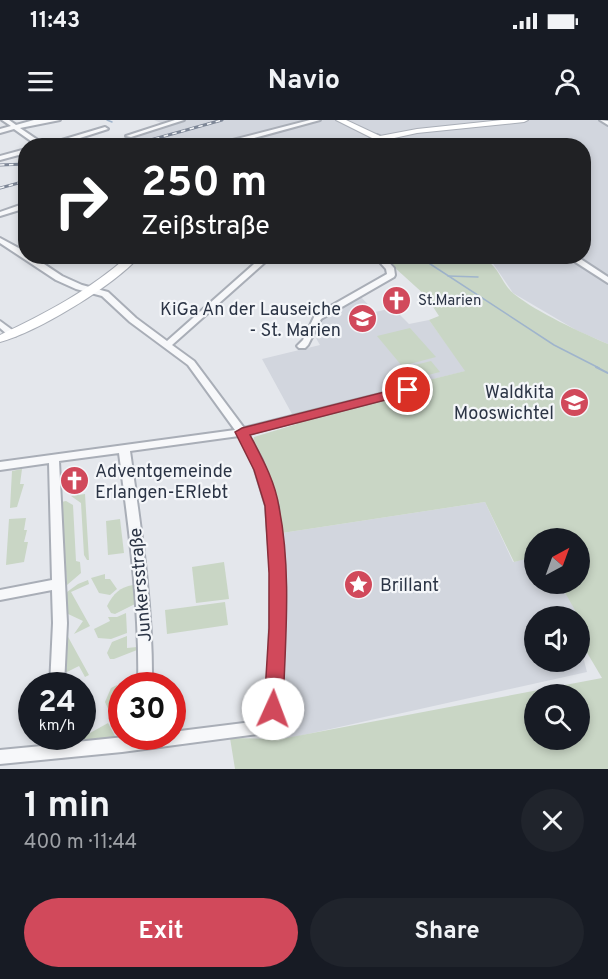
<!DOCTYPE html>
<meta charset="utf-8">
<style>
body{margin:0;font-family:Overpass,sans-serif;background:#20242c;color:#f1f3f6;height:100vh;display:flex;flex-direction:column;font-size:22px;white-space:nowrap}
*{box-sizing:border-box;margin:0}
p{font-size:20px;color:#9ea1a6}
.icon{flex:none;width:33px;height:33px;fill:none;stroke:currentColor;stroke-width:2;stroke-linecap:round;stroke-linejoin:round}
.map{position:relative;height:649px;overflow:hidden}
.side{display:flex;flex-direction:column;background:#171b24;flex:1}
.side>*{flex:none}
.hud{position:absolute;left:18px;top:18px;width:573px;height:126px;border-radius:24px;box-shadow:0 3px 9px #0003;background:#202124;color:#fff;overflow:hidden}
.needle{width:39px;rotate:41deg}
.buttons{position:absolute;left:524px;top:408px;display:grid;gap:12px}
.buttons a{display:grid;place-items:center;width:66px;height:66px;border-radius:50%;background:#171b24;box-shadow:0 3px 9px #0003;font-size:30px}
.speed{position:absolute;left:18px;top:552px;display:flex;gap:12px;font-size:30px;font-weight:700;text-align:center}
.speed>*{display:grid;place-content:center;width:78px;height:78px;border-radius:50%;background:#171b24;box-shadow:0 3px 9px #0003;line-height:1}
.speed small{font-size:15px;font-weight:400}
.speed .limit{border:9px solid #d22;background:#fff;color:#111}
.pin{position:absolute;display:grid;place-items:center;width:51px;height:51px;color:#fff;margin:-26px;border:3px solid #fff;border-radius:50%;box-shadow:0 2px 6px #0007}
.me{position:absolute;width:66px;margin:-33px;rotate:2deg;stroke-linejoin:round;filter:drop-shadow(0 0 4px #0008)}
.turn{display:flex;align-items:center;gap:21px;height:126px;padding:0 24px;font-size:27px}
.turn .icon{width:78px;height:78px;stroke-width:2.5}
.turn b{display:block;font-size:42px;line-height:51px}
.round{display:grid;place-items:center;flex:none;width:63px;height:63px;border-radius:32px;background:#20242c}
.summary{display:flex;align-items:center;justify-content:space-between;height:102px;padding:0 24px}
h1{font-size:36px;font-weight:700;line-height:45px}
.primary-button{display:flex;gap:12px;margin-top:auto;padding:12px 24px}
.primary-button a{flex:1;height:69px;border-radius:36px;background:#d1495b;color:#fff;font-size:24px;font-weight:700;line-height:69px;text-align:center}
.primary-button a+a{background:#20242c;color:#f1f3f6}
.status{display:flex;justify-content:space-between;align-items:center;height:42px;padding:0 30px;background:#171b24;direction:ltr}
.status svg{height:16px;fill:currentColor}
header{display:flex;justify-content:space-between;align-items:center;height:78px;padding:0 24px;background:#171b24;font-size:27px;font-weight:700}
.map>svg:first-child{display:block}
</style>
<div class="status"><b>11:43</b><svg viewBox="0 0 49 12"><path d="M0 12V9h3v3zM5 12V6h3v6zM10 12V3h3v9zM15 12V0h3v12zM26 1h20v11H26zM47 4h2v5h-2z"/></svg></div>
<header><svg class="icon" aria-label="menu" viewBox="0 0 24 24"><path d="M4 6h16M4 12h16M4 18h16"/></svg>Navio<svg class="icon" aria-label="person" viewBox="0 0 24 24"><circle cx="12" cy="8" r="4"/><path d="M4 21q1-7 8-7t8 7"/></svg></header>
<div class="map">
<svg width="608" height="649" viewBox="0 0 608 649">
<rect width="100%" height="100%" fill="#e4e7ec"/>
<!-- built -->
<g fill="#d2d6de">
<path d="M154,0H608V224L576,210L513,173L492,142L481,137L584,136V26H186L177,21L162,25H96L159,8L161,3Z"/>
<path d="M359,175L375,192L393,188L409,204L429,200L466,251L292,294L262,239L320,225L316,218L318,202L323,196Z"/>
<path d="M485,382L513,442L534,437V464H560L579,496H534V542H579V521L587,552L281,620L282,413Z"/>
</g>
<!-- green -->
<g fill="#c9d6c5" fill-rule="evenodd">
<path d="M383,137H481C500,146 500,162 514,174C538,193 580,212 608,224V649H235L230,618L281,619L602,558L579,519L588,513L560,464H579V418H534V437L514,442L485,382L282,413C277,377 270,353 253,321L254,317L297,304L292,294L465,251L429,200L439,196L426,176ZM534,574H579V620H534Z"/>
<path d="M410,208L436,237L402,246L377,216Z"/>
<path d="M431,241L440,252L412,259L403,248Z"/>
<path d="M22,349L20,364H24L17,387L10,388L12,351Z"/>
<path d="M85,374L89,440H87L84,435L81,383L71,376Z"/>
<path d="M66,381L73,385L76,441L80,442L81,453L67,465L61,382Z"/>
<path d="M26,398L24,410H27L24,422H28L24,442L6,445L9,399Z"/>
<path d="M120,399L124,433L108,435L106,401Z"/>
<path d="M224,442L229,479L196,483L192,447Z"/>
<path d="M105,454V459H110L117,469L110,475L99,473L91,458Z"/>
<path d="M88,460L89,464L71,472L90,506L74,514L83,501L66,493L67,472L78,464Z"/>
<path d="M133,465L135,484L115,494L111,493L107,486C113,474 120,467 133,465Z"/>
<path d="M225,482L228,505L167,514L165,490Z"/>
<path d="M126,493L127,513L111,519L98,518L94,509L110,501L108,497H117Z"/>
<path d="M67,515L89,555L85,557L79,546L65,553Z"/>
<path d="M127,516V528L137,527V530L114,539H110L107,533L112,522Z"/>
<path d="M117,565L118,568L121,566L122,616L129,617L121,618L105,582L111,568Z"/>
<path d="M83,599L90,613L108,603L116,618L58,624L59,617L82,616Z"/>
</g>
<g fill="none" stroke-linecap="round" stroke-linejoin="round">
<!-- stream-far1 -->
<g stroke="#9fb4cc" stroke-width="1.5">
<path d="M107,0L112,2"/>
<path d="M179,21L190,26"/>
<path d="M418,136L554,225L599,248"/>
<path d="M448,156L478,157"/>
</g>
<!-- stream -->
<path stroke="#9fb4cc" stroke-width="2" d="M596,247L608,253"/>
<defs>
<g id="street">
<path d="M2,0H9L16,5L34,0H60L20,8L45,25L105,7L108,9L55,26H38L14,9L0,13V9L11,6Z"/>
<path d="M175,0H184L131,17L126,16Z"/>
<path d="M310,0H320L225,26H213L216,24L204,26L211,20L225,22Z"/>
<path d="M600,0L608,1V5Z"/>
<path d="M377,15L379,16L395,26H387L375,18L374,17Z"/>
<path d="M26,29V33L0,40V36Z"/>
<path d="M26,83V88L0,96V92Z"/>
<path d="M0,118L26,132V136H32L62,156L82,165L108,172L136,198L167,221L263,136H272L172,225L194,241L244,308L408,267L413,270L411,272L248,314L262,340L278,386L283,453L282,606L280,611L122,632L0,644V630L42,626L44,616H58L57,624L134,616H172V612L268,600L271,453L266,386L252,340L239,316L130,331C141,409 153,486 152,566H138C140,487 129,410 119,333L59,341L67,503L64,566H50L53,503L52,470L0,480V470L52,460L49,343L0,350V342L235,310L188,245L130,202L102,176L76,169L56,160L0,123Z"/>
<path d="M374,136H383L394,148L395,155L394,157L321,199L308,225L305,228H299L297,226L303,220L315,195L387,154L386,149Z"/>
<path d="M566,136H576L608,157V163Z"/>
<path d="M0,201L15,212V216H9L0,208Z"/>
</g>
<g id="secondary">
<path d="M336,0H346L380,16L417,9L502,0H528L524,2L417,13L358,26H340L372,18Z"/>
<path d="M128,136H140C113,166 38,212 0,222V215C46,193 90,170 128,136Z"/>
</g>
</defs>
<!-- street casing -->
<use href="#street" stroke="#a9aeb7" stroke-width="4"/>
<!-- secondary casing -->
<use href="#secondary" stroke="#a9aeb7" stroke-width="2"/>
<!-- street -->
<use href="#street" fill="#f7f8fa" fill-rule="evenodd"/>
<!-- secondary -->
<use href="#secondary" fill="#fff" fill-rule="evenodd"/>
<defs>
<g id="rail">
<path d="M129,26L222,0"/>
<path d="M0,45L26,44"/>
<path d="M0,68L26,61"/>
</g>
</defs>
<!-- rail casing -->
<use href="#rail" stroke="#7d8696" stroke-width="3"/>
<!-- rail -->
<use href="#rail" stroke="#f4f6f9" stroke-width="1.5" stroke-dasharray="4.5" stroke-linecap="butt"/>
</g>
<!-- route -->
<path fill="#d1495b" stroke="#882f3b" stroke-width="1.5" d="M408,266L414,270L413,273L250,315C262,338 275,361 279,387C292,452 285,522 283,589L280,595L273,597L267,595L264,589L269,508V453L265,386L254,350L235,312L242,308Z"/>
<!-- icons -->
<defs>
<symbol id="church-disc" viewBox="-11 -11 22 22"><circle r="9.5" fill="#d1495b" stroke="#f4f6f9"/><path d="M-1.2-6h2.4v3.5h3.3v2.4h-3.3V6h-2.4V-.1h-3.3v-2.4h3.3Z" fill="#fff"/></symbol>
<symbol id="school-disc" viewBox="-11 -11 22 22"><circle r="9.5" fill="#d1495b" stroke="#f4f6f9"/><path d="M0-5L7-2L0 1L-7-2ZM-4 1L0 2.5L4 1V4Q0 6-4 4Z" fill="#fff"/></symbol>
<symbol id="sight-disc" viewBox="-11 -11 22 22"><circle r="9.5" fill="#d1495b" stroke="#f4f6f9"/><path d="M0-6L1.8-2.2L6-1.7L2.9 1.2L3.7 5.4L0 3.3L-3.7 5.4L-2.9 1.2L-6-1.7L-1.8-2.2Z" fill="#fff"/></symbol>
</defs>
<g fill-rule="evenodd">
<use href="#church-disc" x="380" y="164" width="33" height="33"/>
<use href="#school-disc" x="346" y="182" width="33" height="33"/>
<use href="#school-disc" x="558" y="266" width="33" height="33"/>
<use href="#church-disc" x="58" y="344" width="33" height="33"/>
<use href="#sight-disc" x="342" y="448" width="33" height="33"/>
</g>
<g text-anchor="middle" stroke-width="4.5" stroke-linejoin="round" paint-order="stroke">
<!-- far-poi labels -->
<g font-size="15" fill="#2b3445" stroke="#f4f6f9" text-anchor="start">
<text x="418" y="185">St.Marien</text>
</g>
<!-- poi labels -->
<g font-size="18" fill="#2b3445" stroke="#f4f6f9" text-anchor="end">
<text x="341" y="195">KiGa An der Lauseiche<tspan x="341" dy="21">- St. Marien</tspan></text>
<text x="554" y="278">Waldkita<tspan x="554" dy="21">Mooswichtel</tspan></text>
<text x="95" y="357" text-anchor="start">Adventgemeinde<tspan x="95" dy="21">Erlangen-ERlebt</tspan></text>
<text x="380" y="471" text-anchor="start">Brillant</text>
</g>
<!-- street labels -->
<g font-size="18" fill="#2b3445" stroke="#f4f6f9">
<text transform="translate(140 465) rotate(-95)" y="6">Junkersstraße</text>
</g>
</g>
</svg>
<div class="buttons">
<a><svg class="needle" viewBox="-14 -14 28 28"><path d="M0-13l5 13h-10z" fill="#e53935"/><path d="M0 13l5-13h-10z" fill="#9ea1a6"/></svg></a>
<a><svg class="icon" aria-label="sound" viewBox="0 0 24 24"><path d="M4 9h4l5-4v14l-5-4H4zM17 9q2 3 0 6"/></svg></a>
<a><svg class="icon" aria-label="search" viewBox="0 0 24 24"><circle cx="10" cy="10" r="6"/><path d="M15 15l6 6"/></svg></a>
</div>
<div class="speed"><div>24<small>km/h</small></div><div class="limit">30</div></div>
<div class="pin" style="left:408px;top:270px;background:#d93025"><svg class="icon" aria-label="arrive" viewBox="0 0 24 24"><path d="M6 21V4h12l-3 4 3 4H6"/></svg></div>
<svg class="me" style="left:273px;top:589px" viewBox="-20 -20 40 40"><circle r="19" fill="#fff"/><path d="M0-13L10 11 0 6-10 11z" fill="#d1495b"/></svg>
<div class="hud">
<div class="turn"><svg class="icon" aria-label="right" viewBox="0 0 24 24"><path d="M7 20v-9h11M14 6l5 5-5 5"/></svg><div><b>250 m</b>Zeißstraße</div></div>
</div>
</div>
<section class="side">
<div class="summary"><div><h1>1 min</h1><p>400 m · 11:44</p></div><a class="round"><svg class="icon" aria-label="close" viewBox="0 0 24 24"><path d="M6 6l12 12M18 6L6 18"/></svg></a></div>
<div class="primary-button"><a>Exit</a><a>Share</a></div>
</section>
